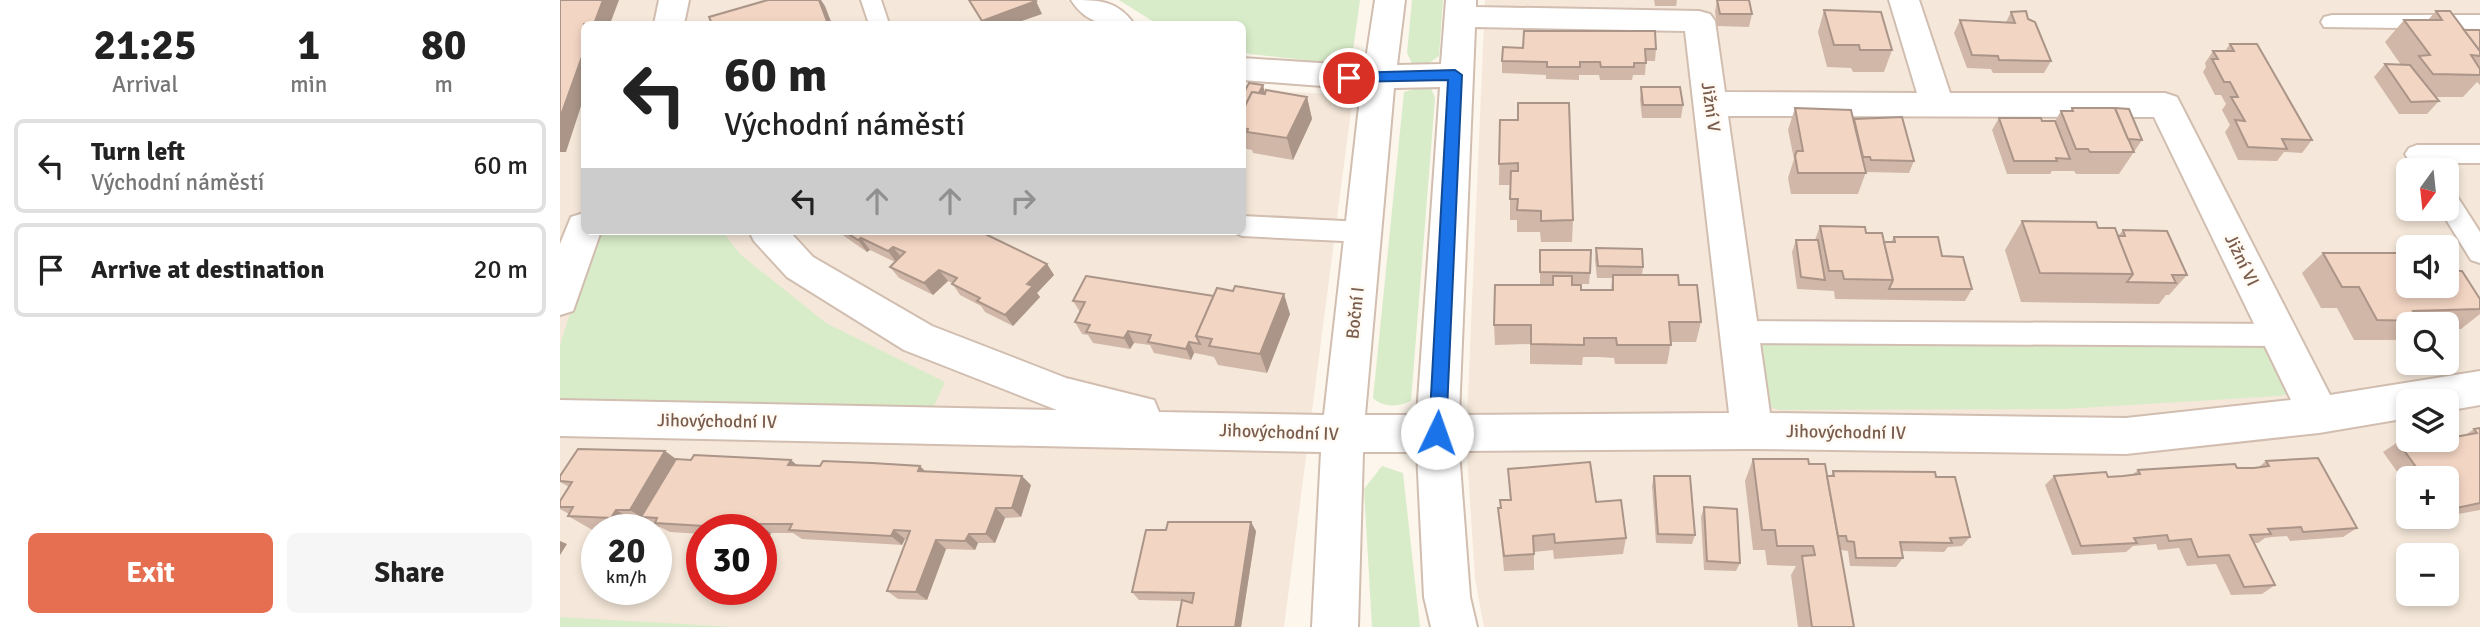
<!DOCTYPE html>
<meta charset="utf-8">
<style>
body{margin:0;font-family:Signika,sans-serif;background:#f6f6f6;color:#222;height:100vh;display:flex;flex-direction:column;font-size:26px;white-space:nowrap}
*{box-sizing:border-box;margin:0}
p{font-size:23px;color:#767676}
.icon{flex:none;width:38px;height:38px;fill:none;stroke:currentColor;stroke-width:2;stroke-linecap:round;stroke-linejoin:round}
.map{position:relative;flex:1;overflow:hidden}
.panel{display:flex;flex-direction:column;background:#fff;width:560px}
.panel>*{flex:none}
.guide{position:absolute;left:21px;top:21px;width:665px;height:214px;border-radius:10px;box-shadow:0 4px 10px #0003;background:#fff;color:#222;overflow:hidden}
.needle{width:46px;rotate:195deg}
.fabs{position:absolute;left:1836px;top:158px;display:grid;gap:14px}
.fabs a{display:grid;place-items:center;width:63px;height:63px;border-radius:10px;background:#fff;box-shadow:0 4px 10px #0003;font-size:35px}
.speed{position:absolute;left:21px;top:514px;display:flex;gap:14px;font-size:35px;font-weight:700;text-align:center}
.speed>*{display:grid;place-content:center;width:91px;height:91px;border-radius:50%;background:#fff;box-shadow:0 4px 10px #0003;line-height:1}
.speed small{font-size:18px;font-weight:400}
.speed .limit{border:10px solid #d22;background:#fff;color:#111}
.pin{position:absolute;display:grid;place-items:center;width:60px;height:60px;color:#fff;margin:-30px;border:4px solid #fff;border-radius:50%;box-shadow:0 2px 7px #0007}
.me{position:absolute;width:77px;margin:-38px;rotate:3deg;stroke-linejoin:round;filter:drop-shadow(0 0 5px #0008)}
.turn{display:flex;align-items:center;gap:24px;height:147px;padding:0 28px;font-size:32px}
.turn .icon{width:91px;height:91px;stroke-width:2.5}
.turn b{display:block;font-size:49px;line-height:60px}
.lanes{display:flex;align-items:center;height:66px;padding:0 28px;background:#0003;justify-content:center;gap:35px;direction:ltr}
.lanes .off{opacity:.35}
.eta{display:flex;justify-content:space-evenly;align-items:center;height:119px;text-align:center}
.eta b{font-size:42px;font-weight:700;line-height:49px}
.primary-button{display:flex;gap:14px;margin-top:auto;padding:14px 28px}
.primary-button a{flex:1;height:80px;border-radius:10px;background:#e76f51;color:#fff;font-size:28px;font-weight:700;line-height:80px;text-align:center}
.primary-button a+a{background:#f6f6f6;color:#222}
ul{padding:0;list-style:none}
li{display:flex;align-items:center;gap:21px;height:94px;margin:0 14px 10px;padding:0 14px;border:4px solid #e0e0e0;border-radius:10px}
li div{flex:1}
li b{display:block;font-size:26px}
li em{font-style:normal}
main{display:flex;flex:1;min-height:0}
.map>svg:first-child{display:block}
</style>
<main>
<section class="panel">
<div class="eta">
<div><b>21:25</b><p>Arrival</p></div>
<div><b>1</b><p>min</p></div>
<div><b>80</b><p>m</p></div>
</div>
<ul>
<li><svg class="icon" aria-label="left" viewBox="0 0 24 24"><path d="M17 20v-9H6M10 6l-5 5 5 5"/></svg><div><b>Turn left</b><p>Východní náměstí</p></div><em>60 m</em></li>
<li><svg class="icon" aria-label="arrive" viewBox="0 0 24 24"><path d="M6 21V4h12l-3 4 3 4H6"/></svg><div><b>Arrive at destination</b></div><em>20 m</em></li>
</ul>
<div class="primary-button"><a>Exit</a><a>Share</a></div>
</section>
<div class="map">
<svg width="1920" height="627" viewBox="0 0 1920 627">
<rect width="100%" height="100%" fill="#fdf6ec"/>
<!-- residential -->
<g fill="#f5e8da" fill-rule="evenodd">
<path d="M0,0H507L536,24H24V231H682L683,85L729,92L793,95L724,627H0ZM37,530H96V590H37ZM142,530H201V590H142Z"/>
<path d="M925,0H1920V627H924L915,579L906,440ZM1848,170H1886V208H1848ZM1848,247H1886V285H1848ZM1848,324H1886V362H1848ZM1848,401H1886V439H1848ZM1848,478H1886V516H1848ZM1848,555H1886V593H1848Z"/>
</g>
<!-- green -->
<g fill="#d8ecc9">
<path d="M559,0H800L791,65L690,54L683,52L682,24H597Z"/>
<path d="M852,0H883L879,56L869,63L853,65L847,53Z"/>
<path d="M858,88H871L875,98L851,401C838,407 824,408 813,398L844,92Z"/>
<path d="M36,231H162L181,255L266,323L385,382L374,406L358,415L0,402V345Z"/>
<path d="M1212,340L1704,347L1712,353L1731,393L1719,396L1504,409L1219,410L1202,404L1195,351L1205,342Z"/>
<path d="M822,466L843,473L860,627H812L804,489Z"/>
<path d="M0,617L174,627H0Z"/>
</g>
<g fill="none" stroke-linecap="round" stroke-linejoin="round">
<defs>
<g id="lane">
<path d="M301,0H321L329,24H309Z"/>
<path d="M1772,15H1920V29L1764,27L1761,22L1764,17Z"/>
<path d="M1857,145H1920V163H1875L1879,170H1855L1845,154L1849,148Z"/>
<path d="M1886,191L1895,193L1920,232V263L1911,260L1879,208H1886Z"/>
<path d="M682,216L804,222L813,225L816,232L813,239L804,242L682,236L672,231H682Z"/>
<path d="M1179,321L1720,324L1729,327L1733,335L1729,343L1720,346L1179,343L1170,340L1166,332L1170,324Z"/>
</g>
<g id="street">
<path d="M99,0H129L124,24H94Z"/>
<path d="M511,0C538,0 557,0 574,24C547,26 527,25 511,0Z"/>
<path d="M815,0H845L837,65L881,64L886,0H916V7L1139,11L1150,14L1155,21L1165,92L1357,93L1329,0H1359L1390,93H1605L1617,97L1770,395L1920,371V405L1886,411V401H1848V418L1759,433L1566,454L1192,449L899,451L910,597L917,627H871L864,597L857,452H803L798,627H752L761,452L0,436V400L497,410L344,350L227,277L194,241L189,231H229L253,257L372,326L506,378L594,400L599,412L764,415L801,89L682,80V58L805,66ZM915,27L1125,31L1169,413L899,415ZM880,87L857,415H805L834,88ZM1168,116L1594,117L1731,400L1566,418L1210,413Z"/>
<path d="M24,213V231H41L13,311L0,315V244L11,217Z"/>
</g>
</defs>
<!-- lane casing -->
<use href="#lane" stroke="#d1beb0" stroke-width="4"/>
<!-- street casing -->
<use href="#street" stroke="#d1beb0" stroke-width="4"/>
<!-- lane -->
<use href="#lane" fill="#fff" fill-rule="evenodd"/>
<!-- street -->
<use href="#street" fill="#fff" fill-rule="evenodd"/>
</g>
<!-- wall -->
<g fill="#d1b7a8">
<path d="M1094,0H1117L1116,6H1095Z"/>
<path d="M1157,0L1192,14L1189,27L1157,26L1155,12Z"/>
<path d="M1264,10L1332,50L1324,72H1293L1291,68L1267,67L1258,32Z"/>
<path d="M1876,11L1904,30H1920V85L1917,82L1903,97H1875L1879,101L1867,114H1839L1814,77L1825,64L1841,65L1825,42L1844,20H1868Z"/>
<path d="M1451,12L1468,19L1491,61L1484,73H1433L1431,69L1407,68L1394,33L1400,20L1446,22Z"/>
<path d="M1670,44L1752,140L1742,153L1724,152L1717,161L1678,160L1665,132L1670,125L1662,110L1666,104L1661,95H1655L1643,72L1646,67L1645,63L1653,51H1665Z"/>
<path d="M963,48L1096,49L1095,61H1086L1085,75H1073L1072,80H1040L1039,75H1019V80L986,79V75L942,73V61Z"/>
<path d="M703,85L705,93L747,97L752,119L733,160L693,153L692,150L682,148V96Z"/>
<path d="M1081,87L1123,105L1121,118H1082L1080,100Z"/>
<path d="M1235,108L1294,119L1354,161L1349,173L1306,172L1298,194H1231L1228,178L1234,159L1228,130Z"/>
<path d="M1512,108L1582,140L1559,174H1516L1514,171H1492L1490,174H1447L1432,130L1439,118L1482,121H1495L1501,111H1510Z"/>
<path d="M940,120L1013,220L1012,242H981L980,232H957V220H950V185H939Z"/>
<path d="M1462,221L1538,228L1558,236L1563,230L1627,275L1609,295H1606L1599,304L1461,302L1445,250Z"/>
<path d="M1260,226L1306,233L1324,242H1331L1334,237L1382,256L1412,289L1405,301L1275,299L1274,291L1237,289L1232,252L1236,240H1255Z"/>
<path d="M280,231H419L487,264L494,275L477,293L480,297L453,326L425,312L421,306L400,295L392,283L388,281L373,295L339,278L330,267L335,262L310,250L307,252L284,236Z"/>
<path d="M1036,248L1083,267L1082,275L1119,285L1141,322L1136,342H1111L1107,364H1055L1054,358L1038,357H1023L1022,365L970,364V344L935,345L934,325L992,285V284H980V250L1030,273L1029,284H1012V285L1021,290H1051L1052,278H1037L1035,260Z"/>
<path d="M1763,253L1848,285L1920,299V314L1901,329H1886V324H1848V330L1835,340H1794L1777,308H1761L1742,273Z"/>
<path d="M513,301L730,314L707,373L658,365L654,357L645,355L634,353L631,360L594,353L590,345L574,343L570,349L533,343L528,335L522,334L515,322L520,312Z"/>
<path d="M1920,428V510L1871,519L1869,516H1886V478H1848V487L1823,452L1838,442L1889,438L1904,436L1914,429Z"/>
<path d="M116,459L366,472L471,485L461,517L445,518L435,543H418L415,550L386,549L367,600L338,599L327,591L347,539H345L342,545L242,539L233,533H211L209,538L201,537V530H142V534L110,532L100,527L83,526L81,530H37L36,532L8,516L9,514L0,509V501L9,487L0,482V476Z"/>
<path d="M1193,459L1249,464L1267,476H1271L1273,471L1376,477L1410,537L1402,546L1388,547L1384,552L1341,551L1343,558L1336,567L1290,566L1288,551L1281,550L1280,545L1294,627H1238L1231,575L1236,566L1207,565L1205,550H1193L1185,481Z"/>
<path d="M1706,461L1797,528L1783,537L1730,541L1727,536L1712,537L1705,538L1698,543H1694L1715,585L1702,594L1671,595L1656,564L1627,566L1619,548L1598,550L1596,544L1573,546L1566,552L1512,555L1485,485L1494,476L1548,477L1572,475L1578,470L1699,467Z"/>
<path d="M948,469L1036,502L1066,538L1063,554L994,559L993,550L974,552V570L944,571L938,508H941L940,500H950Z"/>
<path d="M1094,476L1135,535L1132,544L1096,543L1092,486Z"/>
<path d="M1144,507L1180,563L1176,571L1144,570L1141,517Z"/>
<path d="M696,531L681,627L621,601L579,600L572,592Z"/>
</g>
<!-- shaded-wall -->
<g fill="#aa9588">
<path d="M43,0H59L50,24H34Z"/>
<path d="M259,0H261L265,6L272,24H268Z"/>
<path d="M476,1L482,14L453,24H423L422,21Z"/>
<path d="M24,51V97L6,152H0V118Z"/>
<path d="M703,85L706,98L688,129L682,128Z"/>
<path d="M747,97L752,119L733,160L727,138Z"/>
<path d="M301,238L310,250L307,252L298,240Z"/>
<path d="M333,247L342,258L337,263L328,251Z"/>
<path d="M487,264L494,275L477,293L480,297L453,326L445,315L467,284Z"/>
<path d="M379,270L388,281L373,295L364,283Z"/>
<path d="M724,294L730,314L707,373L700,354Z"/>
<path d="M568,331L574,343L570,349L564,338Z"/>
<path d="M629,342L634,353L631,360L626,349Z"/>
<path d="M105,451L130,469L81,517L96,526L70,510Z"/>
<path d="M231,460L243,470L228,465Z"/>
<path d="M360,466L370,476L358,471Z"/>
<path d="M462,476L471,485L461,517L452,508Z"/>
<path d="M436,508L445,518L435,543L426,534Z"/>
<path d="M56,510L83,526L81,530H71L51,518Z"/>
<path d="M691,522L696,531L681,627H675Z"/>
<path d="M198,524L211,533L209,538L201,532V530H198L196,529Z"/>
<path d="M334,530L345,539L342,545L331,536Z"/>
<path d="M409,534L418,543L415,550L405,541Z"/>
<path d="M376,540L386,549L367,600L356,592Z"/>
<path d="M0,541L7,544L0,555Z"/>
</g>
<!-- building -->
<g fill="#f3d5c3" stroke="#aa9588" stroke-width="2">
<path d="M0,0H43L34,24H24V51L0,118Z"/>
<path d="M208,0H259L268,24H152L149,17Z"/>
<path d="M409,0H475L476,1L422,21Z"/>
<path d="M1157,0H1189L1192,14H1160Z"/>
<path d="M1264,10L1321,12L1332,50H1300L1299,45H1274Z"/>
<path d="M1466,11L1468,19L1475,22L1491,61L1439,60L1438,56L1412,55L1400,20L1455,23L1451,12Z"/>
<path d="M1876,11H1890L1920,51V56L1911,55L1920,69V75L1873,74L1859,56L1870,55L1844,20H1882Z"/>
<path d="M1904,30H1920V51Z"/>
<path d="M964,31H1095L1096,49H1085L1086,63H1074V67H1041L1040,62H1020V67H987V62L942,61L943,47L963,48Z"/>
<path d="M1670,44H1697L1752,140L1722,139L1727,149L1688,147L1675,120L1685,121L1671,97H1678L1670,82H1664L1652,59H1658L1653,51H1674Z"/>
<path d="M1825,64L1850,65L1879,101L1851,102Z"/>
<path d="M689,83L703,85L699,93L692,92L682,112V96Z"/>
<path d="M1081,87H1120L1123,105H1083Z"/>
<path d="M706,90L747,97L727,138L687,132L688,129L682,128V112L692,92L705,94Z"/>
<path d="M958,103H1009L1013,220L981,221V211L957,210L958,199H950L951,171H958V163L939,164L940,120H958Z"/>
<path d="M1235,108L1291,110L1306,173H1238L1235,156L1237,151H1243Z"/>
<path d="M1512,108H1555L1574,152H1530L1528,149H1516L1501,111H1513Z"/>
<path d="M1555,108L1569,109L1582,140L1568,139Z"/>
<path d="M1342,117L1354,161L1311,160L1310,157H1303L1294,119Z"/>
<path d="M1439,118H1481L1482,121H1495L1510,159L1496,158L1497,161H1454Z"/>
<path d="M1462,221L1536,222L1538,228H1555L1573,274L1480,273Z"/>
<path d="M1260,226L1305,227L1306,233H1322L1333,280L1284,279L1282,271H1269Z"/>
<path d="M1563,230L1607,231L1627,275H1612L1616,283L1567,282L1573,274L1558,236H1565Z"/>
<path d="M284,231H419L487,264L467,284L473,286L445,315L417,301L420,298L392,284L397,278L379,270L364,283L330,267L345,252L333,247L328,251L301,238L298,240Z"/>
<path d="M1334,237H1378L1382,256L1403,257L1412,289H1329L1333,280L1324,242H1335Z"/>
<path d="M1236,240H1258L1265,280L1241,277Z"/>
<path d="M1036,248L1082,249L1083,267L1038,266Z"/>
<path d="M980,250H1031L1030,273L980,272Z"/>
<path d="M1763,253H1848V285H1886V271H1902L1920,299V309L1853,311L1859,321L1817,320L1799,287H1782Z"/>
<path d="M1053,275H1118L1119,285H1137L1141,322H1109L1111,345H1057L1056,338H1024V345L971,344V325H934L935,285H993V276H1012V285H1021V290H1053Z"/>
<path d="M526,276L654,296L636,336L640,344L629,342L626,349L588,342L591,335L568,331L564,338L526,332L530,325L515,322L525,302L513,301Z"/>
<path d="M675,286L724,294L700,354L649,346L652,339L636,336L657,288L673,291Z"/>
<path d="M1920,428V503L1887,510L1886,478H1864L1838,442L1853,439H1886V435L1889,438L1917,433L1914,429Z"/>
<path d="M18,449L105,451L70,510H56L51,518L8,516L13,507H0V501L12,482L0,481V476Z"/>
<path d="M134,455L231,460L228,465L260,466L263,461L312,463L360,466L358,471L462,476L452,508H436L426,534H409L405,541L376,540L356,592L327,591L350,531L334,530L331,536L229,530L232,524H198L196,529L144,526L95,523L97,518L81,517L116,459L131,460Z"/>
<path d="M1758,458L1797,528L1743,532L1741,527L1725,528L1708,529L1711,534L1690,535L1715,585L1684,587L1669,555L1638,557L1631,539L1609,541L1607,535L1574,538L1577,543L1521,546L1494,476L1546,472L1548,477L1563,476L1580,474L1578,470L1675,464L1677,468H1694L1709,466L1706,461Z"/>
<path d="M1193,459H1248L1249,464H1265L1294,627H1252L1242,556L1255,555L1253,546H1217L1215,530H1202Z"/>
<path d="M1030,462L1036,502L1061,500L1066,538L995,543L994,534L973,536L974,554L944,556L938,508H941L940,500H951L948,469Z"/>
<path d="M1273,471L1375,472L1376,477H1395L1410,537L1390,538L1392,543L1340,542L1343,558H1296L1294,542L1287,541L1286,536H1278L1267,476H1274Z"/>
<path d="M1094,476H1130L1135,535L1098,534Z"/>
<path d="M1144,507L1177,509L1180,563L1147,561Z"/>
<path d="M608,522H691L675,627H617L622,600L632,603L634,593L572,592L586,530H606Z"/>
</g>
<!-- route -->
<path fill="#1a73e8" stroke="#114b97" stroke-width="2" d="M895,70L902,75L886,433L884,438L877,440L871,438L869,433L888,80L789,82L782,78L789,73Z"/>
<g text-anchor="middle" stroke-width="5" stroke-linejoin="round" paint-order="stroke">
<!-- street labels -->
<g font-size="18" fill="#7a5c4d" stroke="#fffaf3">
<text transform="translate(1151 107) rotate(82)" y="6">Jižní V</text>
<text transform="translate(1682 260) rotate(64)" y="6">Jižní VI</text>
<text transform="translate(795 313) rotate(-84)" y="6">Boční I</text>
<text transform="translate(157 421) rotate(1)" y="6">Jihovýchodní IV</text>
<text transform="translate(719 432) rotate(2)" y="6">Jihovýchodní IV</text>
<text transform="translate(1286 432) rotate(1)" y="6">Jihovýchodní IV</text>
</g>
</g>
</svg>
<div class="fabs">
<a><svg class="needle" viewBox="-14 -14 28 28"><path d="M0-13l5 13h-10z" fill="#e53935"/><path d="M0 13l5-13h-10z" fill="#767676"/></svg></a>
<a><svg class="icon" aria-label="sound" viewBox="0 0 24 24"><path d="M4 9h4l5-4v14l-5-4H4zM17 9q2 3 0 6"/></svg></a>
<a><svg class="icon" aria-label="search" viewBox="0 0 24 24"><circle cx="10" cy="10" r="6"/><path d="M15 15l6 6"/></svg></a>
<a><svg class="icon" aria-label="layers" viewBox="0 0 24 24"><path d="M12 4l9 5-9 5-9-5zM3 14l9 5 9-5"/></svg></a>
<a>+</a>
<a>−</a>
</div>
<div class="speed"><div>20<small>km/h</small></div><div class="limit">30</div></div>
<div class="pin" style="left:789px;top:78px;background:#d93025"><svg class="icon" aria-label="arrive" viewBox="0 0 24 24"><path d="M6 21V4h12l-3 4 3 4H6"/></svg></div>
<svg class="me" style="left:877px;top:433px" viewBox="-20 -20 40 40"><circle r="19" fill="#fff"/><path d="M0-13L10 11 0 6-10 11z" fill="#1a73e8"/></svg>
<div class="guide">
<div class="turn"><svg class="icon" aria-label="left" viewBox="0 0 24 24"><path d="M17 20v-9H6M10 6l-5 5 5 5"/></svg><div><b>60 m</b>Východní náměstí</div></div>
<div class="lanes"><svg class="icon" aria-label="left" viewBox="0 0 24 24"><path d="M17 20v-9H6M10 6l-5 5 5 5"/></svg><svg class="icon off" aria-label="ahead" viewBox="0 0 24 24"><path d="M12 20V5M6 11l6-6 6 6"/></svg><svg class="icon off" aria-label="ahead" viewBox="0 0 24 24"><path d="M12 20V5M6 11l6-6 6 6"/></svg><svg class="icon off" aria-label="right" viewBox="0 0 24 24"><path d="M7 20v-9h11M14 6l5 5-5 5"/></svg></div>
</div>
</div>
</main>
